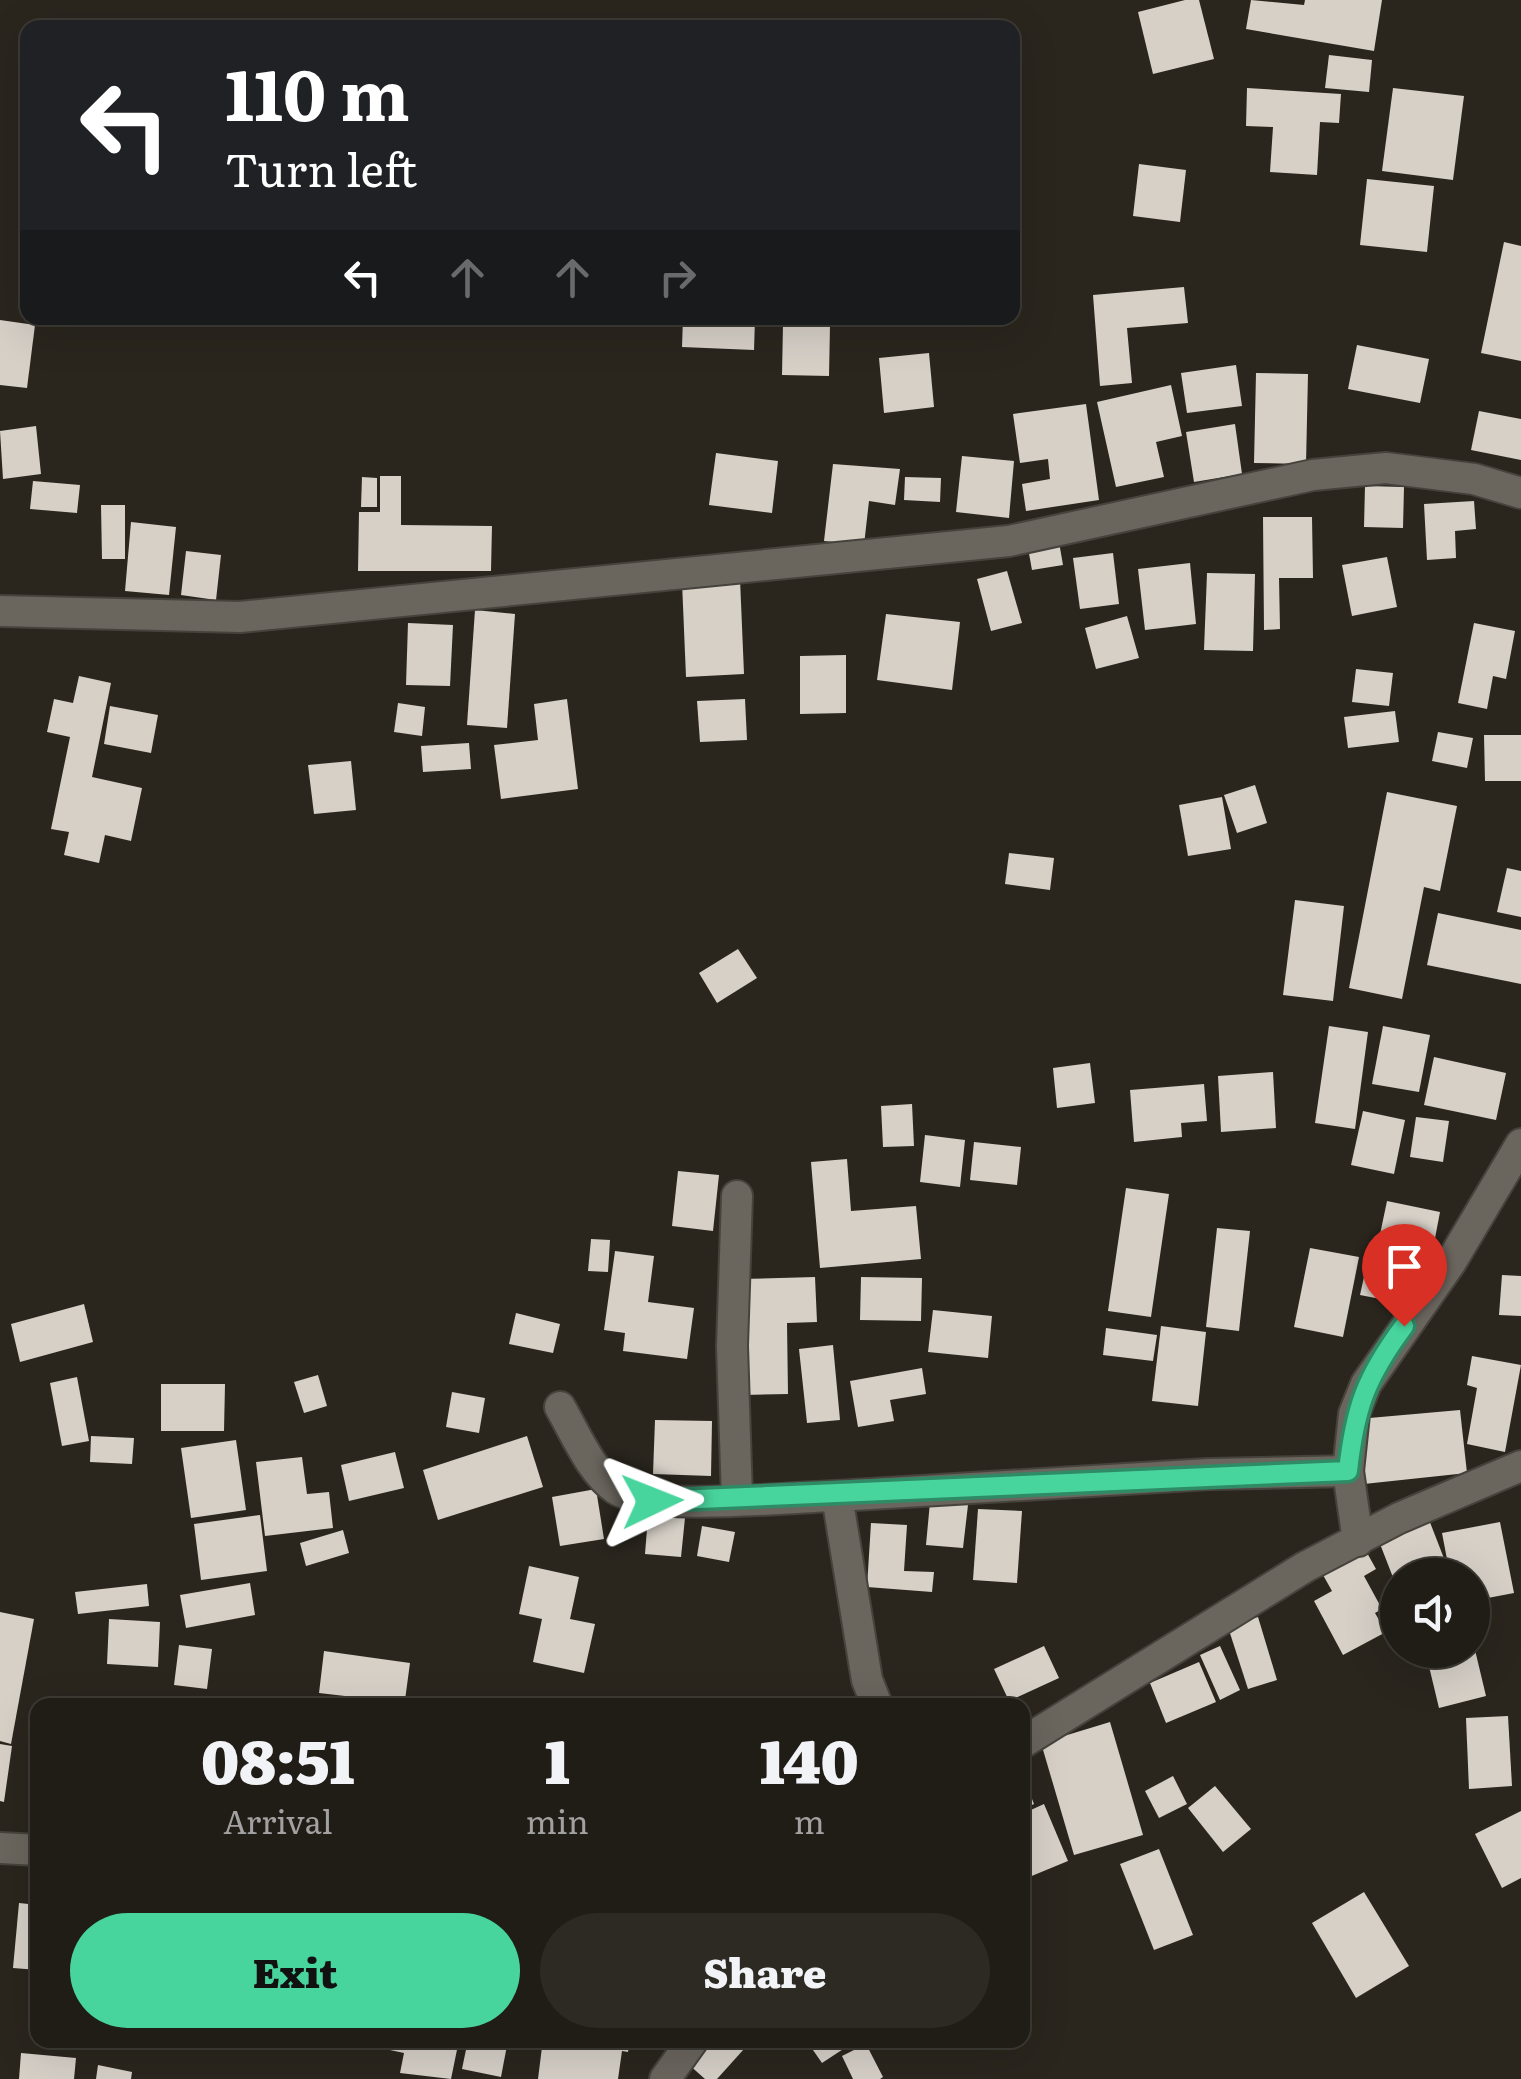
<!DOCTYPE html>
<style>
body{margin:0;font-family:Literata,serif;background:#2d2923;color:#f1f3f6;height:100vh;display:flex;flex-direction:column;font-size:38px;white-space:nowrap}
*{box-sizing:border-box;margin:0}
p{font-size:32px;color:#a2a1a1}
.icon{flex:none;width:55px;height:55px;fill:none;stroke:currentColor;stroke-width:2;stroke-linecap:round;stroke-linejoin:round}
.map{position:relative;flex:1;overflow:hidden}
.sheet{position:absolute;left:30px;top:1698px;width:1000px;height:350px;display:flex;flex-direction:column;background:#201c16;border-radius:20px;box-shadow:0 10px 40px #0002,0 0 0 2px #3d3a35}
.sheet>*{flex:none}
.top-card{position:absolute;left:20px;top:20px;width:1000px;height:305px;border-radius:20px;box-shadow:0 10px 40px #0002,0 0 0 2px #3d3a35;background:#202124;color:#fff;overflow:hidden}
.buttons{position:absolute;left:1380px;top:1558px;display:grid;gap:20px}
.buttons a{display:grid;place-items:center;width:110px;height:110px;border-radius:50%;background:#201c16;box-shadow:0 10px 40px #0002,0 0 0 2px #3d3a35;font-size:50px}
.pin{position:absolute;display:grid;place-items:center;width:85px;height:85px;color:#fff;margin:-102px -42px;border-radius:50% 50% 50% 0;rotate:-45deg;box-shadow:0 0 10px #0007}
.pin .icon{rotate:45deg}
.me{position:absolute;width:110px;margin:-55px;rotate:88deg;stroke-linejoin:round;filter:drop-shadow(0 0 8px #0008)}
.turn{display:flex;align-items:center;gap:35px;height:210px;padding:0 40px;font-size:45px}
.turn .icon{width:130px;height:130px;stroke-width:2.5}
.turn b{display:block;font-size:70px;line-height:85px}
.lanes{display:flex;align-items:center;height:95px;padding:0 40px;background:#0003;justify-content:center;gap:50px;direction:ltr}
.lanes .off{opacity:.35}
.eta{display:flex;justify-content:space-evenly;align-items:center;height:170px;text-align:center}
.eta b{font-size:60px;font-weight:800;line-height:70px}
.button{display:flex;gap:20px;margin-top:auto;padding:20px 40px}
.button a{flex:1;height:115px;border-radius:60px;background:#48d49d;color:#111;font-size:40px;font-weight:800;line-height:115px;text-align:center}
.button a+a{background:#2d2923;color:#f1f3f6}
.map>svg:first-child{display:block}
</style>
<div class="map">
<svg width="1521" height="2079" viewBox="0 0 1521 2079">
<rect width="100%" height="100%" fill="#2a261e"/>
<!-- building -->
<g fill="#d6d0c7">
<path d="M1185,0H1199L1214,59L1153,74L1138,12Z"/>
<path d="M1251,0L1304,5L1305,0H1382L1374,51L1246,29Z"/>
<path d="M1329,55L1372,60L1369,92L1325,88Z"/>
<path d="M1247,88L1341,94L1339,123L1320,122L1317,175L1270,172L1273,127L1246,126Z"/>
<path d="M1393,88L1464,96L1453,180L1382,171Z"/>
<path d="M1139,164L1186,170L1180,222L1133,216Z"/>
<path d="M1367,179L1434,186L1427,252L1360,245Z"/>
<path d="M1504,242L1521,246V361L1481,353Z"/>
<path d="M1184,287L1188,323L1127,328L1132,383L1100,386L1093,295Z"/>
<path d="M683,318H755L754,350L682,347Z"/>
<path d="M0,320L35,325L27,388L0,385Z"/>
<path d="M783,324L830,325L829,376L782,375Z"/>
<path d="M1357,345L1429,359L1420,403L1348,389Z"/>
<path d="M929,353L934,407L884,413L879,358Z"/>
<path d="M1236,365L1242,406L1187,413L1181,373Z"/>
<path d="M1256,373L1308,374L1306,464L1254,463Z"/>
<path d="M1171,385L1182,436L1156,442L1164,477L1116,487L1097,402Z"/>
<path d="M1086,404L1099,500L1026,511L1022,484L1050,479L1048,459L1020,463L1013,414Z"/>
<path d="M1479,411L1521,419V460L1471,450Z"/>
<path d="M1235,424L1242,474L1194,482L1186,432Z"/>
<path d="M36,426L41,474L3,479L0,431Z"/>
<path d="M716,453L778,461L772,513L709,505Z"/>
<path d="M962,456L1014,461L1009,518L956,512Z"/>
<path d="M833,464L900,469L895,505L869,501L864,545L824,541Z"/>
<path d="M380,476H401V525L492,526L491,571H358L359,512H380Z"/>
<path d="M362,477L377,478V507H361Z"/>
<path d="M905,477L941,478L940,502L904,500Z"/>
<path d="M33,481L80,485L77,513L30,509Z"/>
<path d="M1365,486L1404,487L1403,528L1364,527Z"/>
<path d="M1474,501L1476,529L1455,531L1456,558L1427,560L1424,504Z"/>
<path d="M101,505H125V559H102Z"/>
<path d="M1263,517H1312L1313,578H1279L1280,629L1264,630Z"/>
<path d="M131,522L176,527L169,595L125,591Z"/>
<path d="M1059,542L1063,565L1032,570L1028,548Z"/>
<path d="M186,551L221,555L216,600L181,595Z"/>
<path d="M1113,553L1119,604L1080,609L1073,558Z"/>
<path d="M1387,557L1397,607L1352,616L1342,565Z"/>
<path d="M1190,563L1196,624L1145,630L1138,569Z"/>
<path d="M1007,571L1022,623L991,631L977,579Z"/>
<path d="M1207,573L1255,574L1253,651L1204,650Z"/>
<path d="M740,579L744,674L686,677L682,582Z"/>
<path d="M475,610L515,614L507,728L467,725Z"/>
<path d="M886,614L960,622L952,690L877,680Z"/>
<path d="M1127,616L1139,658L1096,669L1085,628Z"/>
<path d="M408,623L453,625L450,686L406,685Z"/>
<path d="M1474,623L1515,631L1506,679L1493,676L1487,709L1458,703Z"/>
<path d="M846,655V713L800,714V656Z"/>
<path d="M1356,669L1393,673L1389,706L1352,702Z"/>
<path d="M79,676L111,683L92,777L142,788L131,841L105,835L99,863L64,855L69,832L51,829L70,737L47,732L54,699L73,703Z"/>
<path d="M567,699L578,789L501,799L494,745L538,740L534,704Z"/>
<path d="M745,699L747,740L700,742L697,701Z"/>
<path d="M398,703L425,707L422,736L394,732Z"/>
<path d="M110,706L158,715L151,753L104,744Z"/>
<path d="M1395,711L1399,742L1348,748L1344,717Z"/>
<path d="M1438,732L1473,738L1467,768L1432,761Z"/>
<path d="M1484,735H1521V781H1485Z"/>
<path d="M469,743L471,769L423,772L421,746Z"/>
<path d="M351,761L356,810L314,814L308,765Z"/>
<path d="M1255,785L1267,823L1237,833L1224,795Z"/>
<path d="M1387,792L1457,806L1440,891L1424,887L1402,999L1349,988Z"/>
<path d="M1222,797L1231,849L1188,856L1179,805Z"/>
<path d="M1009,853L1054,858L1050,890L1005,884Z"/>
<path d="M1507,868L1521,871V917L1497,912Z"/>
<path d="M1295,900L1344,906L1333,1001L1283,995Z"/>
<path d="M1438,913L1521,930V984L1427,965Z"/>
<path d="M738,949L757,978L717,1003L699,973Z"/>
<path d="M1329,1026L1368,1032L1355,1129L1315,1123Z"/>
<path d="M1383,1026L1430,1035L1419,1092L1372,1084Z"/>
<path d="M1434,1057L1506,1073L1496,1120L1424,1105Z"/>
<path d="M1090,1063L1095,1103L1057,1108L1053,1068Z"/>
<path d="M1273,1072L1276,1128L1221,1132L1218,1076Z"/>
<path d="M1204,1084L1207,1121L1181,1123L1182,1137L1134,1142L1130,1090Z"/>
<path d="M912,1104L914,1146L883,1147L881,1106Z"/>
<path d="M1363,1111L1405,1120L1394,1174L1351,1165Z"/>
<path d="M1416,1117L1449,1121L1443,1162L1410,1157Z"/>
<path d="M925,1135L965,1140L960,1187L920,1182Z"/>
<path d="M974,1142L1021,1147L1017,1185L970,1180Z"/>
<path d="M847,1159L851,1211L916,1206L921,1259L820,1268L811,1162Z"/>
<path d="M678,1171L719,1175L713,1231L672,1226Z"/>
<path d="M1126,1188L1169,1194L1151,1317L1108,1311Z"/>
<path d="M1387,1201L1440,1212L1432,1254L1378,1244Z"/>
<path d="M1217,1228L1250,1231L1239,1331L1206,1327Z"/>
<path d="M591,1239L610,1240L608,1272L588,1271Z"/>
<path d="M1310,1248L1359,1257L1343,1337L1294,1327Z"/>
<path d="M615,1251L654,1256L648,1302L694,1308L687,1359L623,1351L625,1333L604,1330Z"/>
<path d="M1367,1263L1397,1269L1391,1301L1360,1295Z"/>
<path d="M1502,1275L1521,1276V1316L1499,1315Z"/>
<path d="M815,1277L817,1322L787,1323L788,1394L743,1395L741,1279Z"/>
<path d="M861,1277L922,1278L921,1321L860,1320Z"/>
<path d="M84,1304L93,1342L20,1362L11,1324Z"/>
<path d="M933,1310L992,1316L988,1358L928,1352Z"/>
<path d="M516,1313L560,1324L553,1353L509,1344Z"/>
<path d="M1161,1326L1206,1332L1198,1406L1152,1401Z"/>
<path d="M1106,1328L1157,1335L1153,1361L1103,1355Z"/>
<path d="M833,1345L840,1420L807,1423L799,1349Z"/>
<path d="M1472,1356L1521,1365L1505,1452L1467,1444L1477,1388L1467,1385Z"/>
<path d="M922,1368L926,1394L890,1400L894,1421L858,1427L850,1381Z"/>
<path d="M318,1375L327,1406L304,1413L294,1382Z"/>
<path d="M77,1377L89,1441L62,1446L50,1383Z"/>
<path d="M161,1384H225L224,1431H161Z"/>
<path d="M452,1392L485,1398L479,1433L446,1427Z"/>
<path d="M1460,1410L1467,1473L1364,1484L1358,1419Z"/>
<path d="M655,1420L712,1421L711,1476L653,1474Z"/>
<path d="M91,1436L134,1438L132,1464L90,1462Z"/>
<path d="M527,1436L543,1487L438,1520L423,1470Z"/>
<path d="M236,1440L246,1510L191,1518L181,1448Z"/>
<path d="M395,1452L404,1488L349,1501L341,1465Z"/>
<path d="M302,1457L307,1494L329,1492L333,1528L265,1536L256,1462Z"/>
<path d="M596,1489L604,1539L560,1546L552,1497Z"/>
<path d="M930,1502L968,1505L963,1548L926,1545Z"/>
<path d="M649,1504L686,1508L681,1557L645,1554Z"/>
<path d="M978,1509L1022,1511L1017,1583L973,1580Z"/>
<path d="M1426,1512L1445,1561L1398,1575L1394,1580L1375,1531Z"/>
<path d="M260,1515L267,1571L201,1580L194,1524Z"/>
<path d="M1500,1522L1514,1593L1472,1601V1575H1450L1442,1533Z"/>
<path d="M871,1523L907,1525L904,1571L934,1572L932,1592L867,1587Z"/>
<path d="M702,1526L735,1532L729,1562L697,1556Z"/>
<path d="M343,1530L349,1553L306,1566L300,1543Z"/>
<path d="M1361,1542L1376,1569L1364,1576L1382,1609L1375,1613L1386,1632L1343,1655L1314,1601L1332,1591L1318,1566Z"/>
<path d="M529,1566L579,1577L570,1619L595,1624L584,1673L533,1662L542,1619L519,1614Z"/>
<path d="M250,1583L255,1615L186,1628L180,1595Z"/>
<path d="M147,1584L149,1606L78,1614L75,1592Z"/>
<path d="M0,1612L34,1619L11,1744L0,1741Z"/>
<path d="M1258,1617L1277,1680L1248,1689L1228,1627Z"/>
<path d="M109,1619L160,1622L158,1667L107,1664Z"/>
<path d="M179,1645L212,1649L207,1689L174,1685Z"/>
<path d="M1044,1646L1059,1678L1009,1701L994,1669Z"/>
<path d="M1220,1646L1240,1690L1220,1700L1200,1655Z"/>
<path d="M1460,1650H1475L1486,1696L1439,1708L1427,1658Z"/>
<path d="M324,1651L410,1663L405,1700L423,1705L319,1693Z"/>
<path d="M1199,1662L1216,1702L1166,1723L1150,1683Z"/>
<path d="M1508,1716L1512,1786L1469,1789L1466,1718Z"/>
<path d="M1110,1722L1143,1835L1074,1855L1041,1743Z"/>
<path d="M0,1744L12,1746L4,1802L0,1801Z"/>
<path d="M1023,1776L1034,1804L1023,1809Z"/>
<path d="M1173,1776L1187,1804L1159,1818L1145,1791Z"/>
<path d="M1215,1786L1251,1829L1223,1852L1188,1808Z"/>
<path d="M1044,1804L1068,1861L1022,1880V1814Z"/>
<path d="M1521,1811V1878L1502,1888L1475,1834Z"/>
<path d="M1159,1849L1193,1935L1154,1950L1120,1864Z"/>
<path d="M1364,1892L1409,1966L1356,1998L1312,1923Z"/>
<path d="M19,1903L38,1905V1970L13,1968Z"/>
<path d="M372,2040H459L451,2079L400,2073L404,2053L371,2046Z"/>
<path d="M468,2040H508L501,2077L462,2069Z"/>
<path d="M548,2040H630L628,2052L622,2051L618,2079H538L542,2047L547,2048Z"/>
<path d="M707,2040H733L744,2049L717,2079H705L687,2063Z"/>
<path d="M806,2040H857L822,2063Z"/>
<path d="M866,2044L883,2077L880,2079H853L842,2056Z"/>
<path d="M21,2053L76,2058L74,2079H19Z"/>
<path d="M98,2065L132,2072L131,2079H96Z"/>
</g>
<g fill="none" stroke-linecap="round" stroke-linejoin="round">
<defs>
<g id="minor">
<path d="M0,611L240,617L1009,541L1313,475L1386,468L1474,479L1521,493"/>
<path d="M737,1196L732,1346L737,1498"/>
<path d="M560,1407C575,1433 591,1472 616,1489C649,1512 791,1497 837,1496"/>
<path d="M1358,1541L1348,1471L1354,1414L1366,1384L1451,1262L1521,1144"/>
<path d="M877,1705L867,1680L837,1496L1209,1474L1348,1471"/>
<path d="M1022,1743L1305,1567L1399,1518L1521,1466"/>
<path d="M0,1848L38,1850"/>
<path d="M665,2079L693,2040"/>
</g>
</defs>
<!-- minor casing -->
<use href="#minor" stroke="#46433d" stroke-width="34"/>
<!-- minor -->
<use href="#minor" stroke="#6a655d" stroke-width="30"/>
</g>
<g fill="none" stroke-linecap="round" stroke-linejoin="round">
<defs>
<path id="route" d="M652,1501L1348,1471C1355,1408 1366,1377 1404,1326"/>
</defs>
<!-- route casing -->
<use href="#route" stroke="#2f8a66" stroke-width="25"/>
<!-- route -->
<use href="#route" stroke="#48d49d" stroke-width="18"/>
</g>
</svg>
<div class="buttons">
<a><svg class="icon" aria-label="sound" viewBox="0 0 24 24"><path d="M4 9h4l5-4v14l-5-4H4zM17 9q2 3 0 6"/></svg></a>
</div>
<div class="pin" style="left:1404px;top:1326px;background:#d93025"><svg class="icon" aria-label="arrive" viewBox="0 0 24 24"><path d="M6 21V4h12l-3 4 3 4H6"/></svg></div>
<svg class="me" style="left:652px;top:1501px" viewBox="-20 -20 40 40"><path d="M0-17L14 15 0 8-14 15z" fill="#48d49d" stroke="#fff" stroke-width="4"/></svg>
<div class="top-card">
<div class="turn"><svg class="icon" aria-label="left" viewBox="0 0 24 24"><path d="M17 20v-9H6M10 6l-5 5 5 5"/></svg><div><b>110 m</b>Turn left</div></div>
<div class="lanes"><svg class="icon" aria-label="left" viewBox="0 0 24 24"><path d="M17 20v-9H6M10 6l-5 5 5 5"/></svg><svg class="icon off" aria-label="ahead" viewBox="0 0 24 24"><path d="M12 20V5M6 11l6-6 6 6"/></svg><svg class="icon off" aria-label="ahead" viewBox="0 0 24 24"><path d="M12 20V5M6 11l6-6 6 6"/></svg><svg class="icon off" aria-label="right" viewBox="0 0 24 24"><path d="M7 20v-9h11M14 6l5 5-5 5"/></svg></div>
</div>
<section class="sheet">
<div class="eta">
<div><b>08:51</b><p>Arrival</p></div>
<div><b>1</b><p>min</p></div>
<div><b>140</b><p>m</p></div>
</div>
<div class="button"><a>Exit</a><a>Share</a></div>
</section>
</div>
